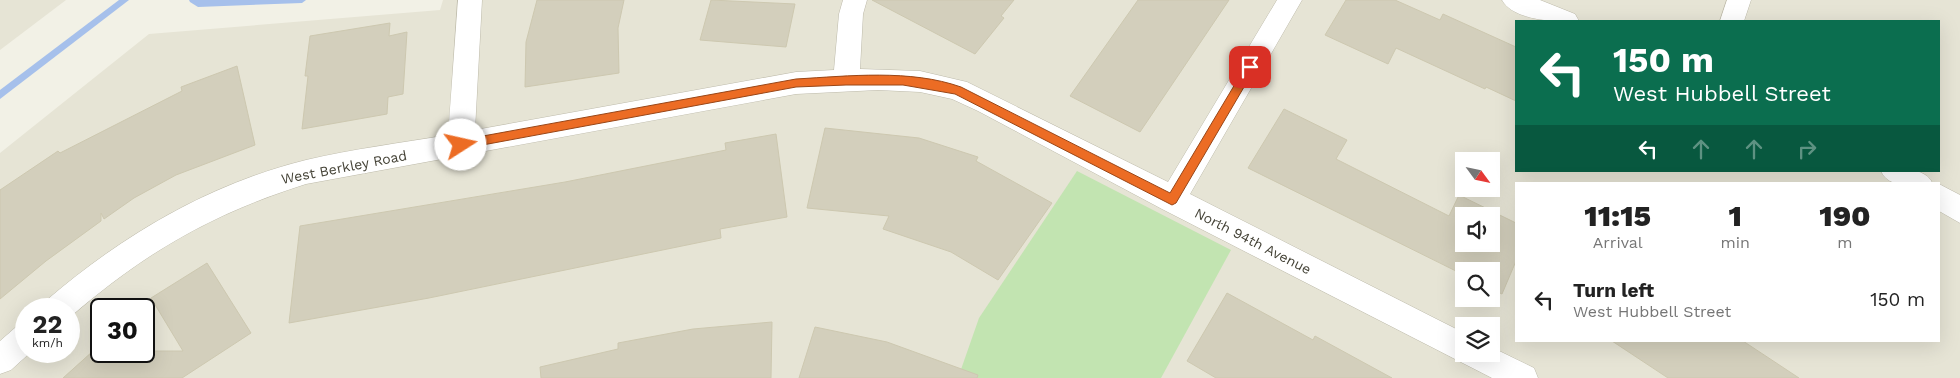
<!DOCTYPE html>
<style>
body{margin:0;font-family:"Work Sans",sans-serif;background:#f2f2f2;color:#222;height:100vh;display:flex;flex-direction:column;font-size:19px;white-space:nowrap}
*{box-sizing:border-box;margin:0}
p{font-size:16px;color:#767676}
.icon{flex:none;width:28px;height:28px;fill:none;stroke:currentColor;stroke-width:2;stroke-linecap:round;stroke-linejoin:round}
.map{position:relative;flex:1;overflow:hidden}
.sheet{position:absolute;left:1515px;top:182px;width:425px;height:160px;display:flex;flex-direction:column;background:#fff;border-radius:0px;box-shadow:0 5px 20px #0002}
.sheet>*{flex:none}
.guide{position:absolute;left:1515px;top:20px;width:425px;height:152px;border-radius:0px;box-shadow:0 5px 20px #0002;background:#0b6e4f;color:#fff;overflow:hidden}
.needle{width:32px;rotate:123deg}
.controls{position:absolute;left:1455px;top:152px;display:grid;gap:10px}
.controls a{display:grid;place-items:center;width:45px;height:45px;border-radius:0px;background:#fff;box-shadow:0 5px 20px #0002;font-size:25px}
.speed{position:absolute;left:15px;top:298px;display:flex;gap:10px;font-size:25px;font-weight:700;text-align:center}
.speed>*{display:grid;place-content:center;width:65px;height:65px;border-radius:50%;background:#fff;box-shadow:0 5px 20px #0002;line-height:1}
.speed small{font-size:12px;font-weight:400}
.speed .limit{border:2px solid #111;border-radius:8px;background:#fff;color:#111}
.pin{position:absolute;display:grid;place-items:center;width:42px;height:42px;color:#fff;margin:-21px;border-radius:10px;box-shadow:0 2px 8px #0006}
.me{position:absolute;width:55px;margin:-28px;rotate:80deg;stroke-linejoin:round;filter:drop-shadow(0 0 4px #0008)}
.turn{display:flex;align-items:center;gap:18px;height:105px;padding:0 15px;font-size:22px}
.turn .icon{width:65px;height:65px;stroke-width:2.5}
.turn b{display:block;font-size:35px;line-height:42px}
.lanes{display:flex;align-items:center;height:48px;padding:0 15px;background:#0003;justify-content:center;gap:25px;direction:ltr}
.lanes .off{opacity:.35}
.eta{display:flex;justify-content:space-evenly;align-items:center;height:85px;text-align:center}
.eta b{font-size:30px;font-weight:800;line-height:35px}
ul{padding:0;list-style:none}
li{display:flex;align-items:center;gap:15px;height:65px;padding:0 15px}
li div{flex:1}
li b{display:block;font-size:19px}
li em{font-style:normal}
.map>svg:first-child{display:block}
</style>
<div class="map">
<svg width="1960" height="378" viewBox="0 0 1960 378">
<rect width="100%" height="100%" fill="#f2f1e6"/>
<!-- residential -->
<g fill="#e6e4d5" fill-rule="evenodd">
<path d="M0,0H66L0,50Z"/>
<path d="M443,0H1960V378H0V153L149,34L440,10ZM1516,21H1939V171H1516ZM1464,161H1491V189H1464ZM1516,184H1939V341H1516ZM1464,216H1491V244H1464ZM1464,271H1491V299H1464ZM26,309H69V351H26ZM101,309H144V351H101ZM1464,326H1491V354H1464Z"/>
</g>
<!-- green -->
<path fill="#c2e4b1" d="M1077,171L1231,250L1161,378H958L979,318Z"/>
<g fill="none" stroke-linecap="round" stroke-linejoin="round">
<!-- stream -->
<g fill="#a6c0eb" fill-rule="evenodd">
<path d="M119,0H129L0,99V90Z"/>
<path d="M189,0H306L302,3L198,7L190,2Z"/>
</g>
</g>
<!-- building -->
<g fill="#d3cfbc" stroke="#cdc8b0" fill-rule="evenodd">
<path d="M537,0H624L618,28L619,73L525,87L526,42Z"/>
<path d="M711,0L795,4L786,47L700,40Z"/>
<path d="M872,0H1014L1001,16L1004,18L975,54Z"/>
<path d="M1138,0H1229L1140,132L1070,96Z"/>
<path d="M1346,0H1395L1440,20L1443,14L1516,47V101L1486,87L1485,89L1396,48L1388,64L1325,35Z"/>
<path d="M390,23L389,36L407,32L403,94L388,97L387,114L302,129L308,76H305L310,36Z"/>
<path d="M237,66L255,145L176,175L134,198L104,219L101,213V221L46,261L0,299V190L58,151L60,153L182,91L181,87Z"/>
<path d="M1284,109L1347,140L1336,159L1449,216L1459,195L1516,223V261L1502,294L1491,289V271H1464V275L1248,168ZM1464,216H1491V244H1464Z"/>
<path d="M825,128L919,138L978,157L976,161L1052,203L998,280L951,252L883,229L889,216L807,208Z"/>
<path d="M776,134L787,217L720,229L721,238L429,298L289,323L300,226L565,182L726,150L725,143Z"/>
<path d="M207,263L251,333L182,378H63L93,351H183L151,298Z"/>
<path d="M1227,293L1313,340L1315,336L1392,378H1216L1187,361Z"/>
<path d="M772,322L771,378H541L540,367L618,349V343L693,329Z"/>
<path d="M815,327L887,342L978,375L977,378H799Z"/>
<path d="M1612,341H1743L1799,378H1668Z"/>
</g>
<g fill="none" stroke-linecap="round" stroke-linejoin="round">
<defs>
<g id="minor">
<path d="M458,0H482L475,130L796,72L834,70L839,14L843,0H867L863,14L860,69L920,71L967,82L1168,182L1277,0H1302L1190,194L1464,333V354H1491V347L1534,368L1538,378H1492L1162,209L978,111L952,99L920,92L878,90L796,94L306,184C211,214 144,253 69,318V309H43L48,299C123,235 209,184 306,160C353,149 401,143 448,135Z"/>
<path d="M1502,0H1540L1575,14L1579,21C1557,22 1513,21 1502,0Z"/>
<path d="M1727,0H1751L1744,21H1720Z"/>
<path d="M1881,171C1899,171 1924,165 1933,184C1915,184 1889,190 1881,171Z"/>
<path d="M1939,184L1960,195V223L1939,211Z"/>
<path d="M26,323V351H32L11,370L0,374V341L16,327Z"/>
</g>
</defs>
<!-- minor casing -->
<use href="#minor" stroke="#bdbaaa" stroke-width="1"/>
<!-- minor -->
<use href="#minor" fill="#fff" fill-rule="evenodd"/>
</g>
<!-- route -->
<path fill="#ec6c24" stroke="#994617" d="M1250,62L1256,67L1254,70L1176,203L1172,205L955,94L903,85H846L796,87L461,149L455,145L461,140L796,79C849,76 910,69 961,87L1170,193L1247,64Z"/>
<g text-anchor="middle" stroke-width="4" stroke-linejoin="round" paint-order="stroke">
<!-- street labels -->
<g font-size="14" fill="#444236" stroke="#fff">
<text transform="translate(344 167) rotate(-11)" y="5">West Berkley Road</text>
<text transform="translate(1253 241) rotate(27)" y="5">North 94th Avenue</text>
</g>
</g>
</svg>
<div class="controls">
<a><svg class="needle" viewBox="-14 -14 28 28"><path d="M0-13l5 13h-10z" fill="#e53935"/><path d="M0 13l5-13h-10z" fill="#767676"/></svg></a>
<a><svg class="icon" aria-label="sound" viewBox="0 0 24 24"><path d="M4 9h4l5-4v14l-5-4H4zM17 9q2 3 0 6"/></svg></a>
<a><svg class="icon" aria-label="search" viewBox="0 0 24 24"><circle cx="10" cy="10" r="6"/><path d="M15 15l6 6"/></svg></a>
<a><svg class="icon" aria-label="layers" viewBox="0 0 24 24"><path d="M12 4l9 5-9 5-9-5zM3 14l9 5 9-5"/></svg></a>
</div>
<div class="speed"><div>22<small>km/h</small></div><div class="limit">30</div></div>
<div class="pin" style="left:1250px;top:67px;background:#d93025"><svg class="icon" aria-label="arrive" viewBox="0 0 24 24"><path d="M6 21V4h12l-3 4 3 4H6"/></svg></div>
<svg class="me" style="left:461px;top:145px" viewBox="-20 -20 40 40"><circle r="19" fill="#fff"/><path d="M0-13L10 11 0 6-10 11z" fill="#ec6c24"/></svg>
<div class="guide">
<div class="turn"><svg class="icon" aria-label="left" viewBox="0 0 24 24"><path d="M17 20v-9H6M10 6l-5 5 5 5"/></svg><div><b>150 m</b>West Hubbell Street</div></div>
<div class="lanes"><svg class="icon" aria-label="left" viewBox="0 0 24 24"><path d="M17 20v-9H6M10 6l-5 5 5 5"/></svg><svg class="icon off" aria-label="ahead" viewBox="0 0 24 24"><path d="M12 20V5M6 11l6-6 6 6"/></svg><svg class="icon off" aria-label="ahead" viewBox="0 0 24 24"><path d="M12 20V5M6 11l6-6 6 6"/></svg><svg class="icon off" aria-label="right" viewBox="0 0 24 24"><path d="M7 20v-9h11M14 6l5 5-5 5"/></svg></div>
</div>
<section class="sheet">
<div class="eta">
<div><b>11:15</b><p>Arrival</p></div>
<div><b>1</b><p>min</p></div>
<div><b>190</b><p>m</p></div>
</div>
<ul>
<li><svg class="icon" aria-label="left" viewBox="0 0 24 24"><path d="M17 20v-9H6M10 6l-5 5 5 5"/></svg><div><b>Turn left</b><p>West Hubbell Street</p></div><em>150 m</em></li>
</ul>
</section>
</div>
